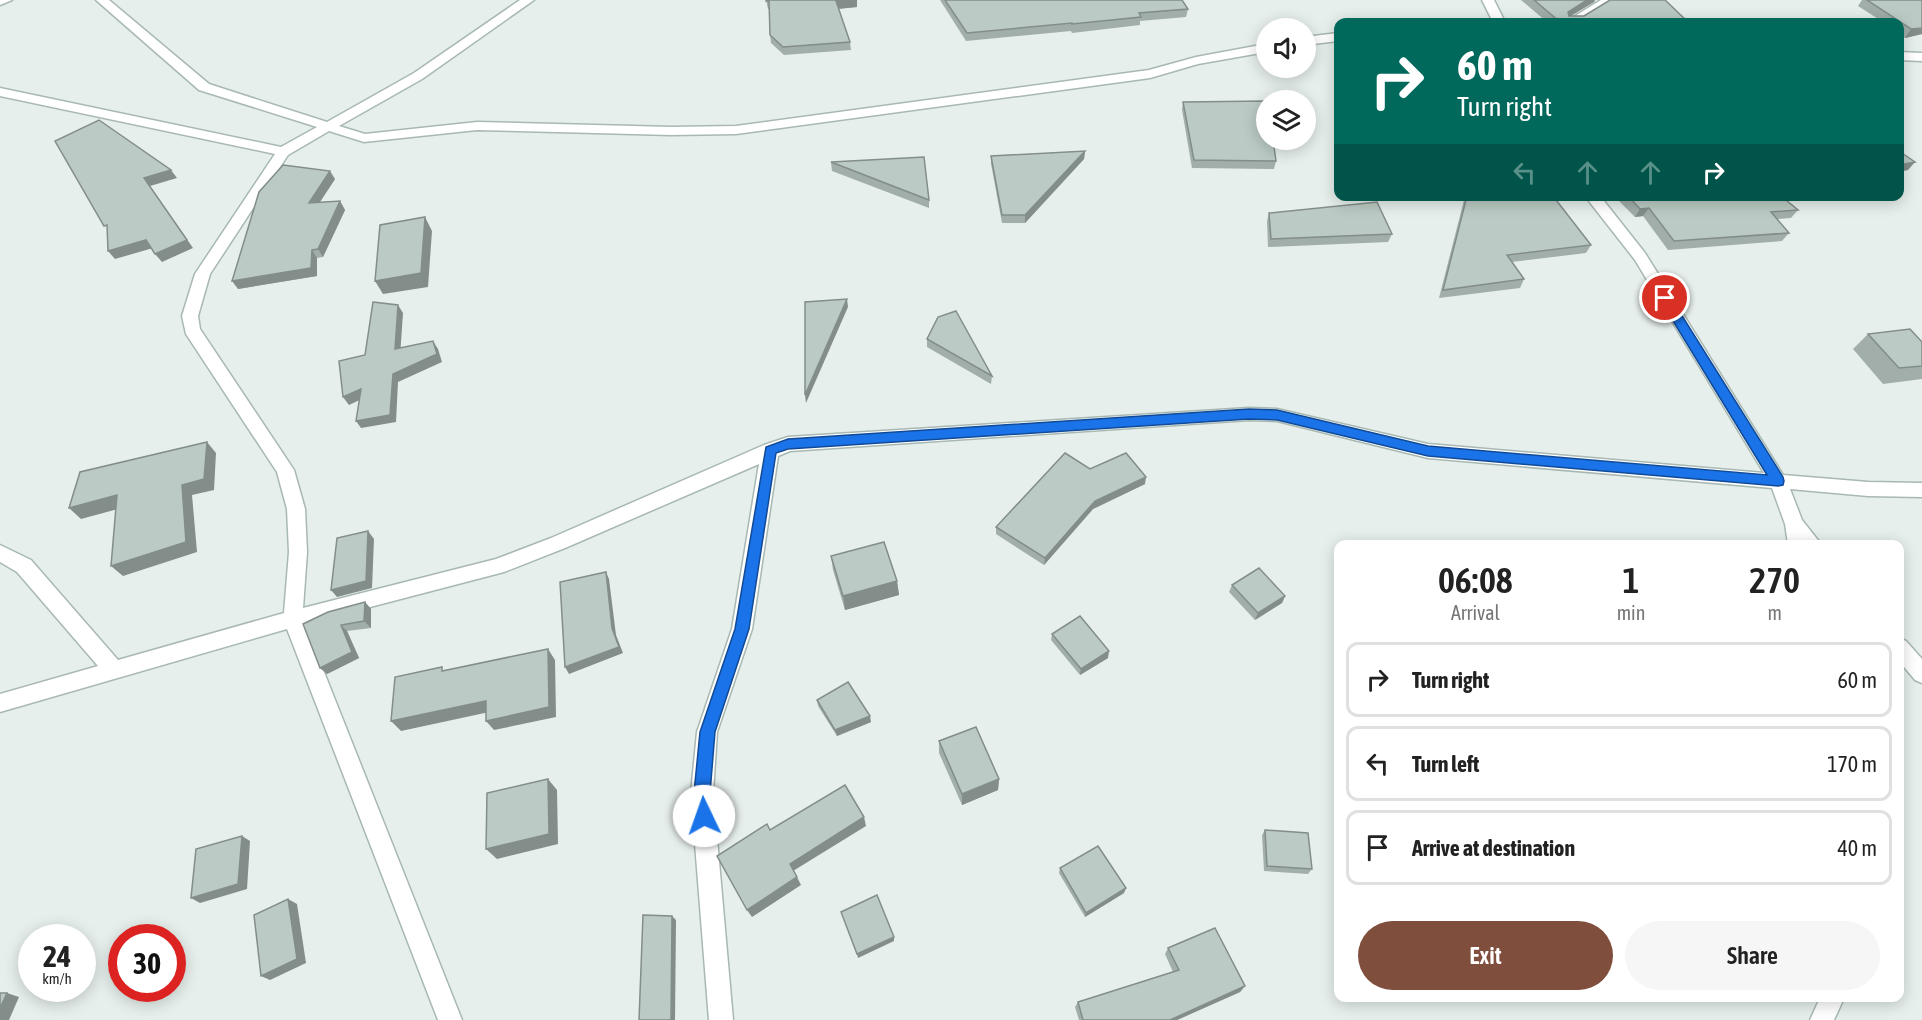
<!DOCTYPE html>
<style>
body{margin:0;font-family:"Asap Condensed",sans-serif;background:#f6f6f6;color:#222;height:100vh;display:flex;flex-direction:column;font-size:22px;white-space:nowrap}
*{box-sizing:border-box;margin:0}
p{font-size:20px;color:#767676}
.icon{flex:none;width:33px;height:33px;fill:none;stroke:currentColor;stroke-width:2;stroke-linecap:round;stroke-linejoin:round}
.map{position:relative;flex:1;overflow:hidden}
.panel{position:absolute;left:1334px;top:540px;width:570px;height:462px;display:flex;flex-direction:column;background:#fff;border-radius:12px;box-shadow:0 3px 15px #0003}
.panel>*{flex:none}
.banner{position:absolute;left:1334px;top:18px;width:570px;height:183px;border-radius:12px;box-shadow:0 3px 15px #0003;background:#00695c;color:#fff;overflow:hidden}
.controls{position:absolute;left:1256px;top:18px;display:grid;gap:12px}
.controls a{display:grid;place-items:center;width:60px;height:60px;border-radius:50%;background:#fff;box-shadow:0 3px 15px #0003;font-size:30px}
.speed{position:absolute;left:18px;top:924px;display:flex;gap:12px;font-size:30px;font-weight:700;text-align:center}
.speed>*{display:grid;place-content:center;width:78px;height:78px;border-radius:50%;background:#fff;box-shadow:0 3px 15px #0003;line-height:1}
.speed small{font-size:15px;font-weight:400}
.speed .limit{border:9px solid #d22;background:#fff;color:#111}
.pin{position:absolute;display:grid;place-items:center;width:51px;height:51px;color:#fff;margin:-26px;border:3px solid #fff;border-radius:50%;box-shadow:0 2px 6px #0007}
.me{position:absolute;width:66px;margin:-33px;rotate:357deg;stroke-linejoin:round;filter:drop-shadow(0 0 4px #0008)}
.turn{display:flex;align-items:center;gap:21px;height:126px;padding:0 24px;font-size:27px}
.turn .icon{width:78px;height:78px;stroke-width:2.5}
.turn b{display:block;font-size:42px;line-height:51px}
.lanes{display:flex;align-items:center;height:57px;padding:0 24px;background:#0003;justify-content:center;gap:30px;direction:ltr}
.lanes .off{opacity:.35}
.eta{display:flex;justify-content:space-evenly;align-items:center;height:102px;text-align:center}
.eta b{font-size:36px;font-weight:600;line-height:42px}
.primary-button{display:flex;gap:12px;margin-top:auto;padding:12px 24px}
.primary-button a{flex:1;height:69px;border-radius:36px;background:#804e3d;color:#fff;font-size:24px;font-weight:600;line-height:69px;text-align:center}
.primary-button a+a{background:#f6f6f6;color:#222}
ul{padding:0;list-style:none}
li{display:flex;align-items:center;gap:18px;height:75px;margin:0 12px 9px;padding:0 12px;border:3px solid #e0e0e0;border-radius:12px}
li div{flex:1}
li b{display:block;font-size:22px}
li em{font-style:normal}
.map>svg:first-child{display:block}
</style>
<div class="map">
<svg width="1922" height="1020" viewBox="0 0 1922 1020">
<rect width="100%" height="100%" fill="#e6efeb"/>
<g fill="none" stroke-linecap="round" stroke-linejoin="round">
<defs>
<g id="minor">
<path d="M0,0H12L0,5Z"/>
<path d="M96,0H109L209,84L327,122L414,73L520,0H534L422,79L339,126L365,134L477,122L671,127L736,126L1149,70L1196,57L1266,44V52L1198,64L1150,78L736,134L671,135L477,130L364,142L329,131L288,155L210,274L198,316L200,329L294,470L305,509L307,552L303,608L496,559L551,538L764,445L788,437L1249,408L1277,409L1428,444L1764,473L1635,260L1585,196H1600L1645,253L1783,475L1868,482L1922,483V497L1868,496L1790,489L1802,520L1821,544H1788L1785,524L1772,488L1428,458L1277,421L1249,420L790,451L778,456L752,629L717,732L713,793L733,1020H709L691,793L697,732L732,629L759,464L565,548L504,572L305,624L462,1020H438L287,629L0,712V694L98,666L17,572L0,562V545L31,560L118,660L284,613L289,552L287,509L277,472L186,334L182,316L195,274L275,154L0,96V88L281,147L317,127L199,90Z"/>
<path d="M1482,0H1494L1505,22H1493Z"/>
<path d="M1601,0H1616L1579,22H1565Z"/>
<path d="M1338,33V41L1305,45V37Z"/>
<path d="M1899,52L1922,53V61L1899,60Z"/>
<path d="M1899,638L1906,641L1922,659V683L1915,680L1899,661Z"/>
<path d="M1820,998H1844L1834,1020H1810Z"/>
</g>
</defs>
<!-- minor casing -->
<use href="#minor" stroke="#a8b8b2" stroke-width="3"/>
<!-- minor -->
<use href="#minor" fill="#fff" fill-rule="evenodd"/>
</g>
<!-- wall -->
<g fill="#a1aea9">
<path d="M766,0H857V7L838,9L850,42L851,50L784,55L771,43L770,35L769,9H768Z"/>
<path d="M940,0H1182L1188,9L1186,17L1140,21V25L1072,33L1071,31L966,41Z"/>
<path d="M1521,0H1595L1594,2L1570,16L1688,22H1547Z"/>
<path d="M1862,0H1922V34L1905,38L1899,34V22H1883L1858,6Z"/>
<path d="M1183,102L1276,161L1274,169L1192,168L1182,110Z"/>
<path d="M1085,151L1084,159L1025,223H1002L991,164V156Z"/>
<path d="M831,162L929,200V208L832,171Z"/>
<path d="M335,179L320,202L340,201L345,210L323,257L317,258V276L238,289Z"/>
<path d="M1465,196H1553L1591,245L1586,253L1512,262L1524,279L1520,288L1439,298Z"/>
<path d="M1614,196H1781L1798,210L1791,218L1777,219L1789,233L1782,241L1668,250L1643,216L1635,217Z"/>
<path d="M1269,213L1392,234L1388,242L1268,247L1267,221Z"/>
<path d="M1868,334L1922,342V379L1883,384L1853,349Z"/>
<path d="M927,339L992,376L991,384L927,347Z"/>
<path d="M1090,469L1145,484L1093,509L1044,565L996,534V527Z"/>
<path d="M831,556L897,581L899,595L845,610L833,570Z"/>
<path d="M1232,585L1285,596L1282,603L1255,620L1229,592Z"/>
<path d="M365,602L371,609V628L347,631L359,658L327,674L320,668L303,624Z"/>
<path d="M1052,634L1108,658L1080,675L1051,640Z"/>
<path d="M817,700L871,722L837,736L818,706Z"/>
<path d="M939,741L999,779L998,790L962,805L939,753Z"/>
<path d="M1265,830L1312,869L1308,874L1264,871L1262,835Z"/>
<path d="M1060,868L1124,893L1085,917L1059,873Z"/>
<path d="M1168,948L1245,986L1240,992L1177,1020H1079L1075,1007L1078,1002L1173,972L1165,954Z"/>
</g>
<!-- shaded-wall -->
<g fill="#838d89">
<path d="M846,0H857V7L836,9V1Z"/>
<path d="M1587,0H1595L1594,2L1564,20L1568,12Z"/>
<path d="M1922,28V34L1905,38L1911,29Z"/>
<path d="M1085,151L1084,159L1025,223V215Z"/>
<path d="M1915,162L1908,170L1899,172V165Z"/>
<path d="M171,170L177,178L150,186L193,248L162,262L155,254L144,178Z"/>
<path d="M330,171L335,179L314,211L309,203Z"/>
<path d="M340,201L345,210L323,257L318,249Z"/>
<path d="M1649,208L1643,216L1635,217L1640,209Z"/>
<path d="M425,217L432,231L428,287L383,294L375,281Z"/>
<path d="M146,240L153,248L115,259L108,251Z"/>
<path d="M312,250L317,258V276L238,289L232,281Z"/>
<path d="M847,299L848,307L806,403L805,395Z"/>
<path d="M398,305L403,313L400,357L395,349Z"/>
<path d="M433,341L438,349L442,362L398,382L396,422L361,428L356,421L393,374Z"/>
<path d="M361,389L366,397L349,405L343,397Z"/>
<path d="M207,442L216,453L214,490L192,495L197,552L123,576L111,566L182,485Z"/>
<path d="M1146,477L1145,484L1093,509L1044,565L1045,558L1095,501Z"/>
<path d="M117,495L129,506L81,519L69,508Z"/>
<path d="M368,531L374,539L372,588L337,597L331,590Z"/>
<path d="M606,572L609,579L616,635L623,653L569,674L565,667L612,628Z"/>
<path d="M897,581L899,595L845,610L843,596Z"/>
<path d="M1285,596L1282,603L1255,620L1258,613Z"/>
<path d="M365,602L371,609V628L364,621Z"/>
<path d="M341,625L347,631L359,658L327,674L320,668Z"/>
<path d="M548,649L555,660L556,717L494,730L486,721Z"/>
<path d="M1109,651L1108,658L1080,675L1081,669Z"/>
<path d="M486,701L494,711L401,731L391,721Z"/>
<path d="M870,716L871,722L837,736L835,730Z"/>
<path d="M548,779L557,790L558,844L497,859L486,849Z"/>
<path d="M999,779L998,790L962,805V794Z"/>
<path d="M864,817L866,826L793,871L790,864Z"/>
<path d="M242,836L250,841L247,889L200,903L191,898Z"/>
<path d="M797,877L801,885L752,917L747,910Z"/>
<path d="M1126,888L1124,893L1085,917L1086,913Z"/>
<path d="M288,899L297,904L306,963L270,980L261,976Z"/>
<path d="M672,916L676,920L675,1020H671Z"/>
<path d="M894,937V941L858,958L857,954Z"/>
<path d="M1245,986L1240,992L1177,1020H1170Z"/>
<path d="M7,993L19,997L9,1020H0V1008Z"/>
</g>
<!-- building -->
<g fill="#bbcac4" stroke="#838d89" stroke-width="1.5">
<path d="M766,0H846L836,1L850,42L783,47L770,35L769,1H766Z"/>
<path d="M945,0H1182L1188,9L1139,13L1141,17L1072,24V23L967,33Z"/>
<path d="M1534,0H1587L1568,12L1569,16H1584L1610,0H1665L1688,22H1560Z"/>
<path d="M1867,0H1922V28L1911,29Z"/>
<path d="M1266,101V140H1273L1276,161L1194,160L1183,102Z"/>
<path d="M99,120L171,170L144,178L187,240L155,254L146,240L108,251L107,225L104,226L55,141Z"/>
<path d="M1085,151L1025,215H1002L991,156Z"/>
<path d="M1899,151L1915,162L1899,165Z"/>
<path d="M924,157L929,200L831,162Z"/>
<path d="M283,165L330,171L309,203L340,201L318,249L312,250L311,268L232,281L259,192Z"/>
<path d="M1467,196H1553L1591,245L1507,255L1524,279L1443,290Z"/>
<path d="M1628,196H1781L1798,210L1771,212L1789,233L1674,241L1649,208L1640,209Z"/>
<path d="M1377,202L1392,234L1271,239L1269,213Z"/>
<path d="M425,217L421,273L375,281L380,225Z"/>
<path d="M847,299L805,395V302Z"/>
<path d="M373,302L398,305L395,349L433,341L437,354L393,374L390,415L356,421L361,389L343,397L339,361L365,355Z"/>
<path d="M956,311L992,376L927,339L938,317Z"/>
<path d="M1910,329L1922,342V366L1899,368L1868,334Z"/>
<path d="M207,442L204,479L182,485L186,542L111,566L117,495L69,508L80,472Z"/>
<path d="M1065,453L1090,469L1126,453L1146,477L1095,501L1045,558L996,527Z"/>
<path d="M368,531L366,581L331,590L337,538Z"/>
<path d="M884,542L897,581L843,596L831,556Z"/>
<path d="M1259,568L1285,596L1258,613L1232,585Z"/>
<path d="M606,572L612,628L619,647L565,667L560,582Z"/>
<path d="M365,602L364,621L341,625L352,652L320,668L303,624L328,612Z"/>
<path d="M1080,616L1109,651L1081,669L1052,634Z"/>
<path d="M548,649L549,707L486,721V701L391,721L395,677L442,667V671Z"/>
<path d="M848,682L870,716L835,730L817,700Z"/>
<path d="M976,727L999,779L962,794L939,741Z"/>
<path d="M548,779L549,834L486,849L487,793Z"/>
<path d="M845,785L864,817L790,864L797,877L747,910L717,856L767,824L770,830Z"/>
<path d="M1265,830L1308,833L1312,869L1267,866Z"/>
<path d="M242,836L238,884L191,898L196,849Z"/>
<path d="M1098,846L1126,888L1086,913L1060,868Z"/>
<path d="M877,895L894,937L857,954L841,912Z"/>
<path d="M288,899L297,959L261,976L254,915Z"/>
<path d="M643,915L672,916L671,1020H639Z"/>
<path d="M1215,928L1245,986L1170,1020H1083L1078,1002L1179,970L1168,948Z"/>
<path d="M0,993H7L0,1008Z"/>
</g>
<!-- route -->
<path fill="#1a73e8" stroke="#114b97" stroke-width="1.5" d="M1665,294L1669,295L1783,477L1784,481L1783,485L1778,486L1428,456L1277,420L1249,419L788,449L776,453L749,629L715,732L710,793L712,816L710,821L704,824L698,821L694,793L700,732L735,629L766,447L788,439L1249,409L1277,410L1428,446L1767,475L1659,298Z"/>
</svg>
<div class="controls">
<a><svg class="icon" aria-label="sound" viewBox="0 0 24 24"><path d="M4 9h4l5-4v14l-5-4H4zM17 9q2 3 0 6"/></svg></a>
<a><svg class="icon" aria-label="layers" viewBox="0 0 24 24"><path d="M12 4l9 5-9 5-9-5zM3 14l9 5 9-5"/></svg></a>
</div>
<div class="speed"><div>24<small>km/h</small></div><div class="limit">30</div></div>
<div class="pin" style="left:1665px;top:298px;background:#d93025"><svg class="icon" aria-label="arrive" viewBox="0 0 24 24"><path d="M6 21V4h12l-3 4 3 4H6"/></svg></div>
<svg class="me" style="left:704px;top:816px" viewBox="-20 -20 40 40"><circle r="19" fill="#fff"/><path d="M0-13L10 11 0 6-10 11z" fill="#1a73e8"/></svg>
<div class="banner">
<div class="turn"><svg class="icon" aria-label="right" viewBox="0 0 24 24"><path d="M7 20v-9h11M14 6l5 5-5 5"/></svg><div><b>60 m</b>Turn right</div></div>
<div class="lanes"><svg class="icon off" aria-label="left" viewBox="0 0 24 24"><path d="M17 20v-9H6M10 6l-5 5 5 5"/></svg><svg class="icon off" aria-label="ahead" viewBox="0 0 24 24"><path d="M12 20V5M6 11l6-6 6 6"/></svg><svg class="icon off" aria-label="ahead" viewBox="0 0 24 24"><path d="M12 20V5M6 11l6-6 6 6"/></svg><svg class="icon" aria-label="right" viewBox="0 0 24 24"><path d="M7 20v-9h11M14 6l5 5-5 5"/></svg></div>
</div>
<section class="panel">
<div class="eta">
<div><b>06:08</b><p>Arrival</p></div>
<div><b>1</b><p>min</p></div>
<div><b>270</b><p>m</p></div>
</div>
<ul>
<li><svg class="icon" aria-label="right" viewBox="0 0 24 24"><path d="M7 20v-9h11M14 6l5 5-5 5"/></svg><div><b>Turn right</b></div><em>60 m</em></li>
<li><svg class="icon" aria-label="left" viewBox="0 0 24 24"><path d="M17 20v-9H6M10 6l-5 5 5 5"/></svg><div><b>Turn left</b></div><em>170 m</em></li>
<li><svg class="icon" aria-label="arrive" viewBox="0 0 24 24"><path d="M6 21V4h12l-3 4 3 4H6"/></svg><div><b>Arrive at destination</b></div><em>40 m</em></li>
</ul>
<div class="primary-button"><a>Exit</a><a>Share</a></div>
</section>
</div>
